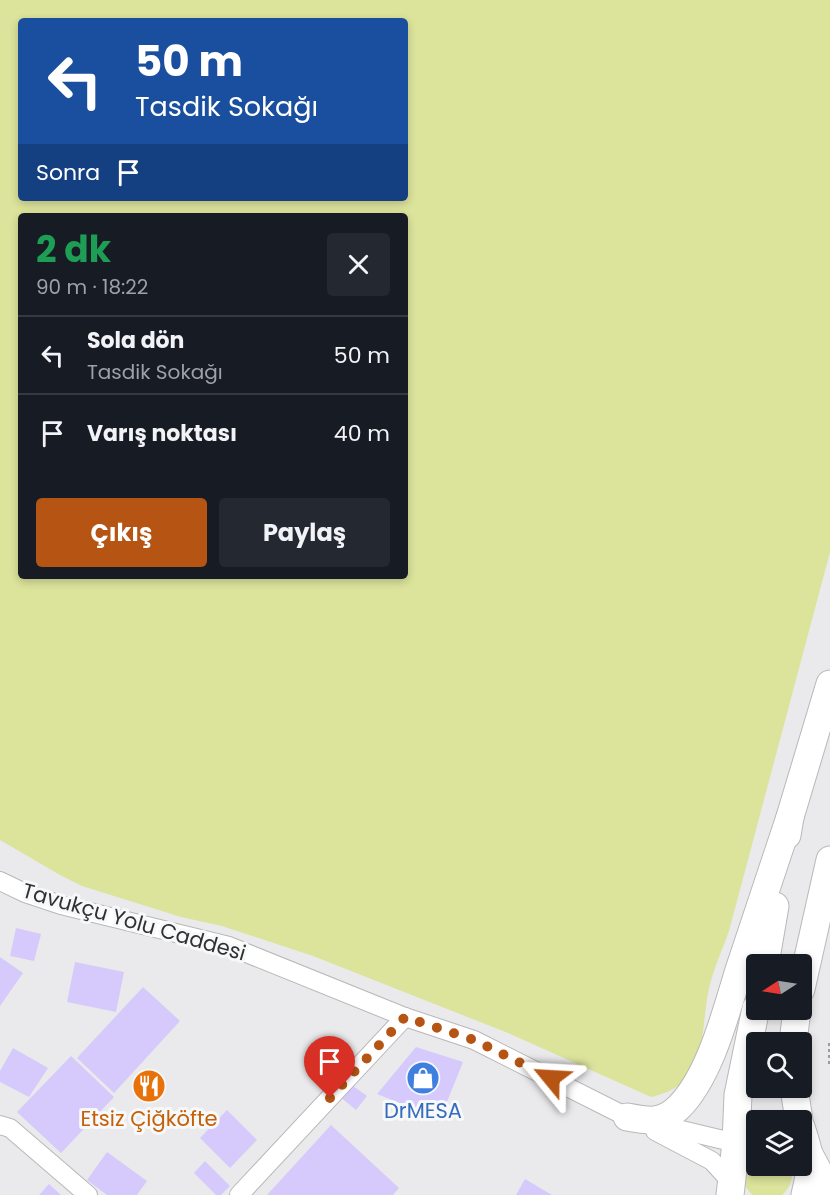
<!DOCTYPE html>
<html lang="tr">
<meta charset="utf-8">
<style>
body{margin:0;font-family:Poppins,sans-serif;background:#242831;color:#f1f3f6;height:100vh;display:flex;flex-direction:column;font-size:22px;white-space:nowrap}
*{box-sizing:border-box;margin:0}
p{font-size:20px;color:#9ea1a6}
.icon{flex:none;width:33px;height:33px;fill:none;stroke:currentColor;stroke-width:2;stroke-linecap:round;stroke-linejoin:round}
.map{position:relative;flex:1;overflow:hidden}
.sheet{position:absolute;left:18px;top:213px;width:390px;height:366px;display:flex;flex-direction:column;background:#171b24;border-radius:6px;box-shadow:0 3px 9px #0003}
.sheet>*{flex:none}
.hud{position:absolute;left:18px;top:18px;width:390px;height:183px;border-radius:6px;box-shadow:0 3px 9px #0003;background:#1a4fa0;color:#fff;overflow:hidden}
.needle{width:39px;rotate:258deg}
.buttons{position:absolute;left:746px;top:954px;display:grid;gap:12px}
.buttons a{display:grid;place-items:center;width:66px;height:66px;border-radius:6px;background:#171b24;box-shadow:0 3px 9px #0003;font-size:30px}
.pin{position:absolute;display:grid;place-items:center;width:51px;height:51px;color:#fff;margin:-62px -26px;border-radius:50% 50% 50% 0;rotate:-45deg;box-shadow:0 0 6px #0007}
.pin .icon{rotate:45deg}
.me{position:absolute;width:66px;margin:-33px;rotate:297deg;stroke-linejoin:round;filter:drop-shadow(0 0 4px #0008)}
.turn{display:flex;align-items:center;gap:21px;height:126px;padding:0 18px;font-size:27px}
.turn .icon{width:78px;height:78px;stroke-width:2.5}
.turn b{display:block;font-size:42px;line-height:51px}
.then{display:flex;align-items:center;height:57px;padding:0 18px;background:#0003;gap:12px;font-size:22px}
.round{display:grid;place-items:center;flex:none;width:63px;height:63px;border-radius:6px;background:#242831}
.summary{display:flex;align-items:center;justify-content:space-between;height:102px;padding:0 18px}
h1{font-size:36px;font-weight:700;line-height:45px;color:#1e9e55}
.primary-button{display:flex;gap:12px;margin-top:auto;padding:12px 18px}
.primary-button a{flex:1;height:69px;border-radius:6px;background:#b65513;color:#fff;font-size:24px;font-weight:700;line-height:69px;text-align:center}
.primary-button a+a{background:#242831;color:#f1f3f6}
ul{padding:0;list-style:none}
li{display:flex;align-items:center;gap:18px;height:78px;padding:0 18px;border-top:2px solid #363941}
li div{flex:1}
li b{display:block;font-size:22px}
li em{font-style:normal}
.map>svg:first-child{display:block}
</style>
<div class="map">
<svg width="830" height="1195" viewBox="0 0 830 1195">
<rect width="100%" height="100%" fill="#eaeaec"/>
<!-- green -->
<g fill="#dce39b" fill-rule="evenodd">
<path d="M0,0H830V552L729,931C722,951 712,972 708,993C700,1037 708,1085 651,1097L508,1033L313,956L222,926L181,917L82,886L60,875L0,840ZM21,21H405V198H21ZM21,216H405V576H21Z"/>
<path d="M756,1151V1166H791C794,1177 791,1187 782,1195H753C737,1182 740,1162 756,1151Z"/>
</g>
<!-- building -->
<g fill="#d5cafb">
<path d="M16,928L41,934L34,961L10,956Z"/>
<path d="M0,957L23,973L0,1006Z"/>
<path d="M75,962L124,972L116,1012L67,1002Z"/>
<path d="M143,987L180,1021L114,1093L77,1058Z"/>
<path d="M416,1047L463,1062L440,1119L377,1094Z"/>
<path d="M13,1048L48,1068L29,1097L0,1082V1071Z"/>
<path d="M71,1056L114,1097L61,1153L17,1112Z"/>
<path d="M349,1083L367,1096L356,1110L339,1096Z"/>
<path d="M227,1110L257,1140L230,1168L200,1138Z"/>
<path d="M331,1125L399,1188L393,1195H267Z"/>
<path d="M107,1152L147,1181L137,1195H107L87,1180Z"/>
<path d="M205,1161L230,1186L221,1195H216L194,1173Z"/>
<path d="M525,1179L552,1195H516Z"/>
<path d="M49,1184L61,1195H39Z"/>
</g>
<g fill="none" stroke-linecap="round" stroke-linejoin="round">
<defs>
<g id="street">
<path d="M0,881L25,893L61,905L229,946L405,1017L474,1040L627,1117L736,1143"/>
<path d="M0,1125L10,1128L88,1195"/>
<path d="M655,1131L712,1161L731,1182"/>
<path d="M239,1195L405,1017"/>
</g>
<g id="primary">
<path d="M787,835L790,817L830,684"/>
<path d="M765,964L775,906"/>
<path d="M801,989L830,860"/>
<path d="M793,1042L797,1010"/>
<path d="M794,1088L799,1120"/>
<path d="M627,1117C648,1121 661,1124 678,1108C710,1077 726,1012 739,970C756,919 773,868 790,817"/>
<path d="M801,1127C811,1157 813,1163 805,1195"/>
<path d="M809,1154L830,1193"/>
<path d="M730,1195L736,1143L738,1095L756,1008"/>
</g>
</defs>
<!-- street casing -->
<use href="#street" stroke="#b8b8b9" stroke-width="20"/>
<!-- primary casing -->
<use href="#primary" stroke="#b8b8b9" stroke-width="29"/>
<!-- path -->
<path stroke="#9b9b9c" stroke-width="4" stroke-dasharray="3 3" stroke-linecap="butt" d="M830,1043V1065"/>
<!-- street -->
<use href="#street" stroke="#fff" stroke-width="18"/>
<!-- primary -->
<use href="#primary" stroke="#fff" stroke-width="27"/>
</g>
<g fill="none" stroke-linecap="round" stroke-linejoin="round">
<!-- route -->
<path stroke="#b65513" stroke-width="10" stroke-dasharray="0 18" d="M330,1098L405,1017L474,1040L551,1078"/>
</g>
<!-- icons -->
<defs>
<symbol id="shop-disc" viewBox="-11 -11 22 22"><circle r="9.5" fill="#3f7fe0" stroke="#f7f8f9"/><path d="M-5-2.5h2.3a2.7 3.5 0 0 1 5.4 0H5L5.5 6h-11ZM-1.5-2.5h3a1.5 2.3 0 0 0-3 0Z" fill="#fff"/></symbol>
<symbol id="restaurant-disc" viewBox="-11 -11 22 22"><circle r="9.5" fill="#e8710a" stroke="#f7f8f9"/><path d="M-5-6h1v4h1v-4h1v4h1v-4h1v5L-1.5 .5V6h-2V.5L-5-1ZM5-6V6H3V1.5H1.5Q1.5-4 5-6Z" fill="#fff"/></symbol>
</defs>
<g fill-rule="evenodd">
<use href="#shop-disc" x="404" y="1059" width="38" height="38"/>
<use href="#restaurant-disc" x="130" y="1067" width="38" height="38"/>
</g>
<g text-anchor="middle" stroke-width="6" stroke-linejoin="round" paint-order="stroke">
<!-- street labels -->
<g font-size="21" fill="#313131" stroke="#f7f8f9">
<text transform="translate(134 922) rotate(16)" y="7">Tavukçu Yolu Caddesi</text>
</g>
<!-- shop labels -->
<g font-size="21" fill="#366cbe" stroke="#f7f8f9">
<text x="423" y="1118">DrMESA</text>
</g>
<!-- food labels -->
<g font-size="21" fill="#c56008" stroke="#f7f8f9">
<text x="149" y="1126">Etsiz Çiğköfte</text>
</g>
</g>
</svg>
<div class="buttons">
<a><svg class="needle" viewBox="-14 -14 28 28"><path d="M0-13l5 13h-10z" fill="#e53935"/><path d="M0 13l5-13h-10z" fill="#9ea1a6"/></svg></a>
<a><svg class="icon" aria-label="search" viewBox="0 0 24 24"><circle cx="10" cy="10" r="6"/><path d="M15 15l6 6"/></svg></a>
<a><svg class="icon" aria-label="layers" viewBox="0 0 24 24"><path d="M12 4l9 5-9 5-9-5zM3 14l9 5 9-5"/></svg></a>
</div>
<div class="pin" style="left:330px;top:1098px;background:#d93025"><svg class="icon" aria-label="arrive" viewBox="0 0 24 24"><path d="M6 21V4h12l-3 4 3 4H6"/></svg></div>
<svg class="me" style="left:551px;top:1078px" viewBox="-20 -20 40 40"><path d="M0-17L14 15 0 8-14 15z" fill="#b65513" stroke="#fff" stroke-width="4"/></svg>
<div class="hud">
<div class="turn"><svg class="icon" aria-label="left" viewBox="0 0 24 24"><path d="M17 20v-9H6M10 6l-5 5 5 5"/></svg><div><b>50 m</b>Tasdik Sokağı</div></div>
<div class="then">Sonra<svg class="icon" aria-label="arrive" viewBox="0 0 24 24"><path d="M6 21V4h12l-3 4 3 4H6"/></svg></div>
</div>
<section class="sheet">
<div class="summary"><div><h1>2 dk</h1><p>90 m · 18:22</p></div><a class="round"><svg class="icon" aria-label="close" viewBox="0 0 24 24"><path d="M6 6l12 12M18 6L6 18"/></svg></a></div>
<ul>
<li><svg class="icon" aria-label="left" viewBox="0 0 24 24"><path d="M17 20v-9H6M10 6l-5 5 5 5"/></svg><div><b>Sola dön</b><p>Tasdik Sokağı</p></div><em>50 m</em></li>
<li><svg class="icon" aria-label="arrive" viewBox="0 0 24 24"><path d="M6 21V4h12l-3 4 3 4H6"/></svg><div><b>Varış noktası</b></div><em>40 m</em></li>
</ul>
<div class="primary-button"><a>Çıkış</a><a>Paylaş</a></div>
</section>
</div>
